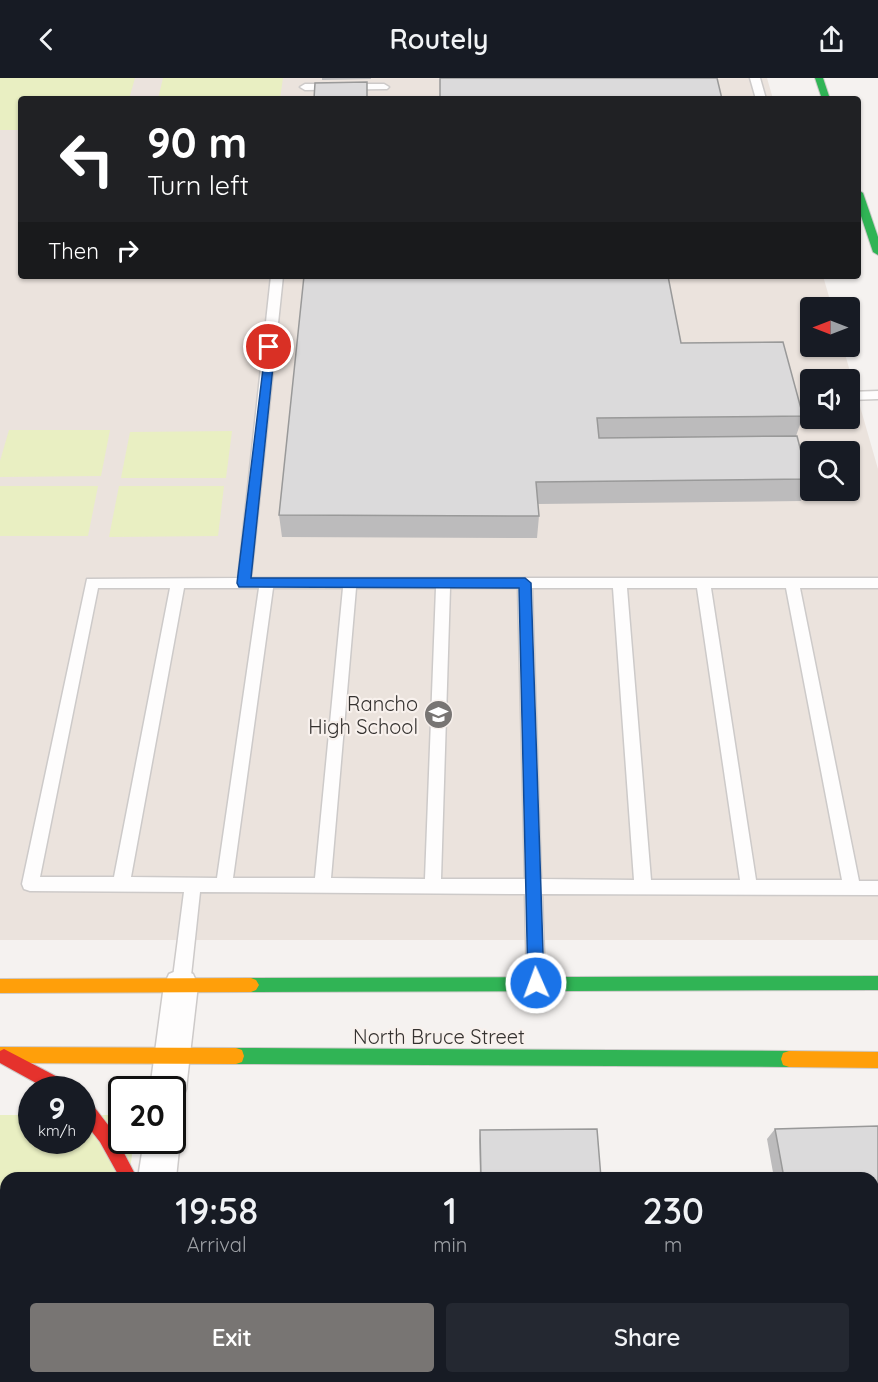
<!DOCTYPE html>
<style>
body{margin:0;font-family:Quicksand,sans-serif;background:#242831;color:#f1f3f6;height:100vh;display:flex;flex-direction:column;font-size:22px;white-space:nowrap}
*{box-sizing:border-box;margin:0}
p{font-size:20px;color:#9ea1a6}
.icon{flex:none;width:33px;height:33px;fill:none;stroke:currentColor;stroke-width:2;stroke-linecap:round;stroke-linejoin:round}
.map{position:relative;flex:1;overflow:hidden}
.details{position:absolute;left:0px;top:1094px;width:879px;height:212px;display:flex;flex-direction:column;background:#171b24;border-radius:18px 18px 0 0;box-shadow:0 2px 4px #0004}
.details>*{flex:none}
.hud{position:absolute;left:18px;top:18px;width:843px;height:183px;border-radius:6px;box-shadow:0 2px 4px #0004;background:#202124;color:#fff;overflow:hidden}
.needle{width:39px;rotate:270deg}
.tools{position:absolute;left:800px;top:219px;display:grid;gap:12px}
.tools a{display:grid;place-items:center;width:60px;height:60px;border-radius:6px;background:#171b24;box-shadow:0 2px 4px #0004;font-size:30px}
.speed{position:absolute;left:18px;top:998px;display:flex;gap:12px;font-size:30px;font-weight:700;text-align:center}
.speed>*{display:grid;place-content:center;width:78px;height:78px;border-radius:50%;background:#171b24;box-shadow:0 2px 4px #0004;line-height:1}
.speed small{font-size:15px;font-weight:400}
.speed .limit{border:3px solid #111;border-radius:9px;background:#fff;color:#111}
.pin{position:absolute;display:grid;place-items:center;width:51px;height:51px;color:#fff;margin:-26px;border:3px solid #fff;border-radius:50%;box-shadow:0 2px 6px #0007}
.me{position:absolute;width:66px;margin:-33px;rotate:358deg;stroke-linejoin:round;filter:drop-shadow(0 0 4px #0008)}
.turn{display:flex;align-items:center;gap:21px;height:126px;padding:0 30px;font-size:27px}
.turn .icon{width:78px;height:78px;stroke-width:2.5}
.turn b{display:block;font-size:42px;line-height:51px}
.then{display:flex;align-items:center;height:57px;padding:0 30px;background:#0003;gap:12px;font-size:22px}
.eta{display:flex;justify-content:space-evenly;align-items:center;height:102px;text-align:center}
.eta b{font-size:36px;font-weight:600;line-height:42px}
.action{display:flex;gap:12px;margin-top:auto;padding:12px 30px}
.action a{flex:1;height:69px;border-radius:6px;background:#787573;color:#fff;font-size:24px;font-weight:600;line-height:69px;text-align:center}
.action a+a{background:#242831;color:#f1f3f6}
header{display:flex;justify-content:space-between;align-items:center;height:78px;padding:0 30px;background:#171b24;font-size:27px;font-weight:600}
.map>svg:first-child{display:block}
</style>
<header><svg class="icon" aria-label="back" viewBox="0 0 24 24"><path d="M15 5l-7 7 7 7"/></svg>Routely<svg class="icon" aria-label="share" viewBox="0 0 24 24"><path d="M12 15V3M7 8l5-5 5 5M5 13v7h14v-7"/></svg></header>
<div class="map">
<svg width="878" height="1304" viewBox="0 0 878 1304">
<rect width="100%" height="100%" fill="#f5f2f0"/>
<!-- built -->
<path fill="#ebe3dd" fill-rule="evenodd" d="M0,0H767L773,21H21V198H823L832,229L810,230V268L843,269L878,391V862H0ZM810,302H849V340H810ZM810,374H849V412H810Z"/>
<!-- green -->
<g fill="#e9efc2">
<path d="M0,0H135L129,21H21V52H0Z"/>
<path d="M163,0H283L280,21H158Z"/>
<path d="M9,352H110L101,398L0,399V383Z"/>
<path d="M232,353L226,400H121L130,354Z"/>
<path d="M0,408H98L88,458H0Z"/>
<path d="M119,408H224L218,458L109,459Z"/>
<path d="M0,1037H31L32,1062H82L83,1037H121L122,1062H134L129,1099L6,1100V1299H102L101,1304H0Z"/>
</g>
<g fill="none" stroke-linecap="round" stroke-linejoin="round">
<defs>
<g id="lane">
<path d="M750,0H760L766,21H756Z"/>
<path d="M384,6L389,9L387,11L305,12L300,9L305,6Z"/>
<path d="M271,198H283L251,500H878V510H800L859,803H878V817L542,816L545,905L542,911L536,913L530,911L527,905L525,816L200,814L190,907L187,913L181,915L175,913L172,907L184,814L30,813L24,811L22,806L87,501L238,500ZM98,510H170L114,799H40ZM184,510H259L217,800L131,799ZM273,510H343L315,800H233ZM356,510H436L425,801L331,800ZM450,510H518L525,801H441ZM532,510H613L634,802L541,801ZM627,510H697L740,802H651ZM711,510H786L842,802H756Z"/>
<path d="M878,313V321L849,322V314Z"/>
</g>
<g id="street">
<path d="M181,891L193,896L198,907L186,1011L181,1024L172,1027V1011H150L164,907L169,896Z"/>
<path d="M172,1048L180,1062L176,1100H138L144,1062H172Z"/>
<rect x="113" y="1299" width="40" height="5"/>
</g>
<g id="fast">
<path d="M815,0H823L830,21H822Z"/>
<path d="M858,112L863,115L878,159V177L873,174L858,129Z"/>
<path d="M878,898V912L251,914L246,912L243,907L246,902L251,900Z"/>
<path d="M236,970L789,973L795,975L797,981L795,987L789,989L236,986L230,984L228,978L230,972Z"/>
</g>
<g id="slow">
<path d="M251,900L256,902L259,907L256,912L251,914L0,915V901Z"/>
<path d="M0,969L236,970L242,972L244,978L242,984L236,986L0,985Z"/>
<path d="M789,973L878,974V990L789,989L783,987L781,981L783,975Z"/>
</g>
<g id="jam">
<path d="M4,971L69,1005L71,1011H47L0,985V973Z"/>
<path d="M82,1019L88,1021L112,1052L137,1100H120L100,1064L82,1041Z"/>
</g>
</defs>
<!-- lane casing -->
<use href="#lane" stroke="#cdcac9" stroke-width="3"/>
<!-- street casing -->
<use href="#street" stroke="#cdcac9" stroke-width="3"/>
<!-- fast casing -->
<use href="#fast" stroke="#cdcac9" stroke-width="2"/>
<!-- slow casing -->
<use href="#slow" stroke="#cdcac9" stroke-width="2"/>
<!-- jam casing -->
<use href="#jam" stroke="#cdcac9" stroke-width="2"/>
<!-- lane -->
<use href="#lane" fill="#fefdfd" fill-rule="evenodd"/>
<!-- street -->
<use href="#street" fill="#fefdfd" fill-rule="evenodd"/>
<!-- fast -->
<use href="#fast" fill="#30b455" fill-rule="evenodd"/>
<!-- slow -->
<use href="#slow" fill="#ff9f0a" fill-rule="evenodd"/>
<!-- jam -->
<use href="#jam" fill="#e5322d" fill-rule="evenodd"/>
</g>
<!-- wall -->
<g fill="#bcbbbc">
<path d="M322,0H371V1L322,2Z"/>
<path d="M681,265L803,338L796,358L808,401L801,423L538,426L539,438L537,460L282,459L279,437Z"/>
<path d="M878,1048V1141H873V1100H774L767,1061L775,1051Z"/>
<path d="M480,1052L601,1100H480L479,1062Z"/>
<path d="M553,1299H648L649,1304H553Z"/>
<path d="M739,1299H873L878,1304H743Z"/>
</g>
<!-- shaded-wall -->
<rect fill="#999" x="315" y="1299" width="3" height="5"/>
<!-- building -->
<g fill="#dbdadb" stroke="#999" stroke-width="1.5">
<path d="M440,0H717L722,21H440Z"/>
<path d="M367,4V21H314L315,5Z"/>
<path d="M304,198H668L681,265L783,264L803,338L597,340L599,360L797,358L808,401L536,404L539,438L279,437Z"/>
<path d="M878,1048V1133H873V1100H784L775,1051Z"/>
<path d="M597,1051L601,1100H481L480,1052Z"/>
<path d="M873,1270L878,1275V1304H756L751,1299H873Z"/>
<rect x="231" y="1299" width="84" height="5"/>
<path d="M556,1299H648L649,1304H556Z"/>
</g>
<!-- route -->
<path fill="#1a73e8" stroke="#114b97" stroke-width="1.5" d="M266,266L275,269L251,500H525L531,505L544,905L541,910L536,912L530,910L528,905L519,510L239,509L237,505Z"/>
<!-- icons -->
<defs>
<symbol id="school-disc" viewBox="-11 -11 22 22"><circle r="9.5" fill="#787573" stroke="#f8f1ed"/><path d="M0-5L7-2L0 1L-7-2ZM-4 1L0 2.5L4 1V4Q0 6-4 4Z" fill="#fff"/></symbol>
</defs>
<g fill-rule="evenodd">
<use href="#school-disc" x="422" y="620" width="33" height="33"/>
</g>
<g text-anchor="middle" stroke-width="4.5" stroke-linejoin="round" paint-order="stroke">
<!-- poi labels -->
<g font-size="20" fill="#353230" stroke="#f8f1ed" text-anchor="end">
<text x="418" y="633">Rancho<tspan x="418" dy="23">High School</tspan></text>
</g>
<!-- street labels -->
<g font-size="20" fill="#353230" stroke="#f8f1ed">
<text x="439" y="966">North Bruce Street</text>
</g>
</g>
</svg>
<div class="tools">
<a><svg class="needle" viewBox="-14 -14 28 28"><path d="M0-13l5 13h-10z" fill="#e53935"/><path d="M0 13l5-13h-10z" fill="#9ea1a6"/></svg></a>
<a><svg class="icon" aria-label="sound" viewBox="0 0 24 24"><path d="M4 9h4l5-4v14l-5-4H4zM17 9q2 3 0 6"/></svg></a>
<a><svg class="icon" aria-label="search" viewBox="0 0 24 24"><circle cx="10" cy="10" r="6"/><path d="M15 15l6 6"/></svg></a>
</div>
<div class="speed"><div>9<small>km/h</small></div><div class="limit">20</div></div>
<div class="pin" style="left:269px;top:269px;background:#d93025"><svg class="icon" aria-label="arrive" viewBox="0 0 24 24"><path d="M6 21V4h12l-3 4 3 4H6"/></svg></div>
<svg class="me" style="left:536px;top:905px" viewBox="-20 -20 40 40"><circle r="17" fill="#1a73e8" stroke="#fff" stroke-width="3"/><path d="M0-11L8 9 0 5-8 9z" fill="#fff"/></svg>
<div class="hud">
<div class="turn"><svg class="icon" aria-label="left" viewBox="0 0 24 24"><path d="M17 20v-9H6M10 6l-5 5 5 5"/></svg><div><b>90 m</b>Turn left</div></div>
<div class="then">Then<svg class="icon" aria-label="right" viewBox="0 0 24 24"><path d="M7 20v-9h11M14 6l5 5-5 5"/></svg></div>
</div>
<section class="details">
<div class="eta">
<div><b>19:58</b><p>Arrival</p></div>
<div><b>1</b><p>min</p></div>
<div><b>230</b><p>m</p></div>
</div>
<div class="action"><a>Exit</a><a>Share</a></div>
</section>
</div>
